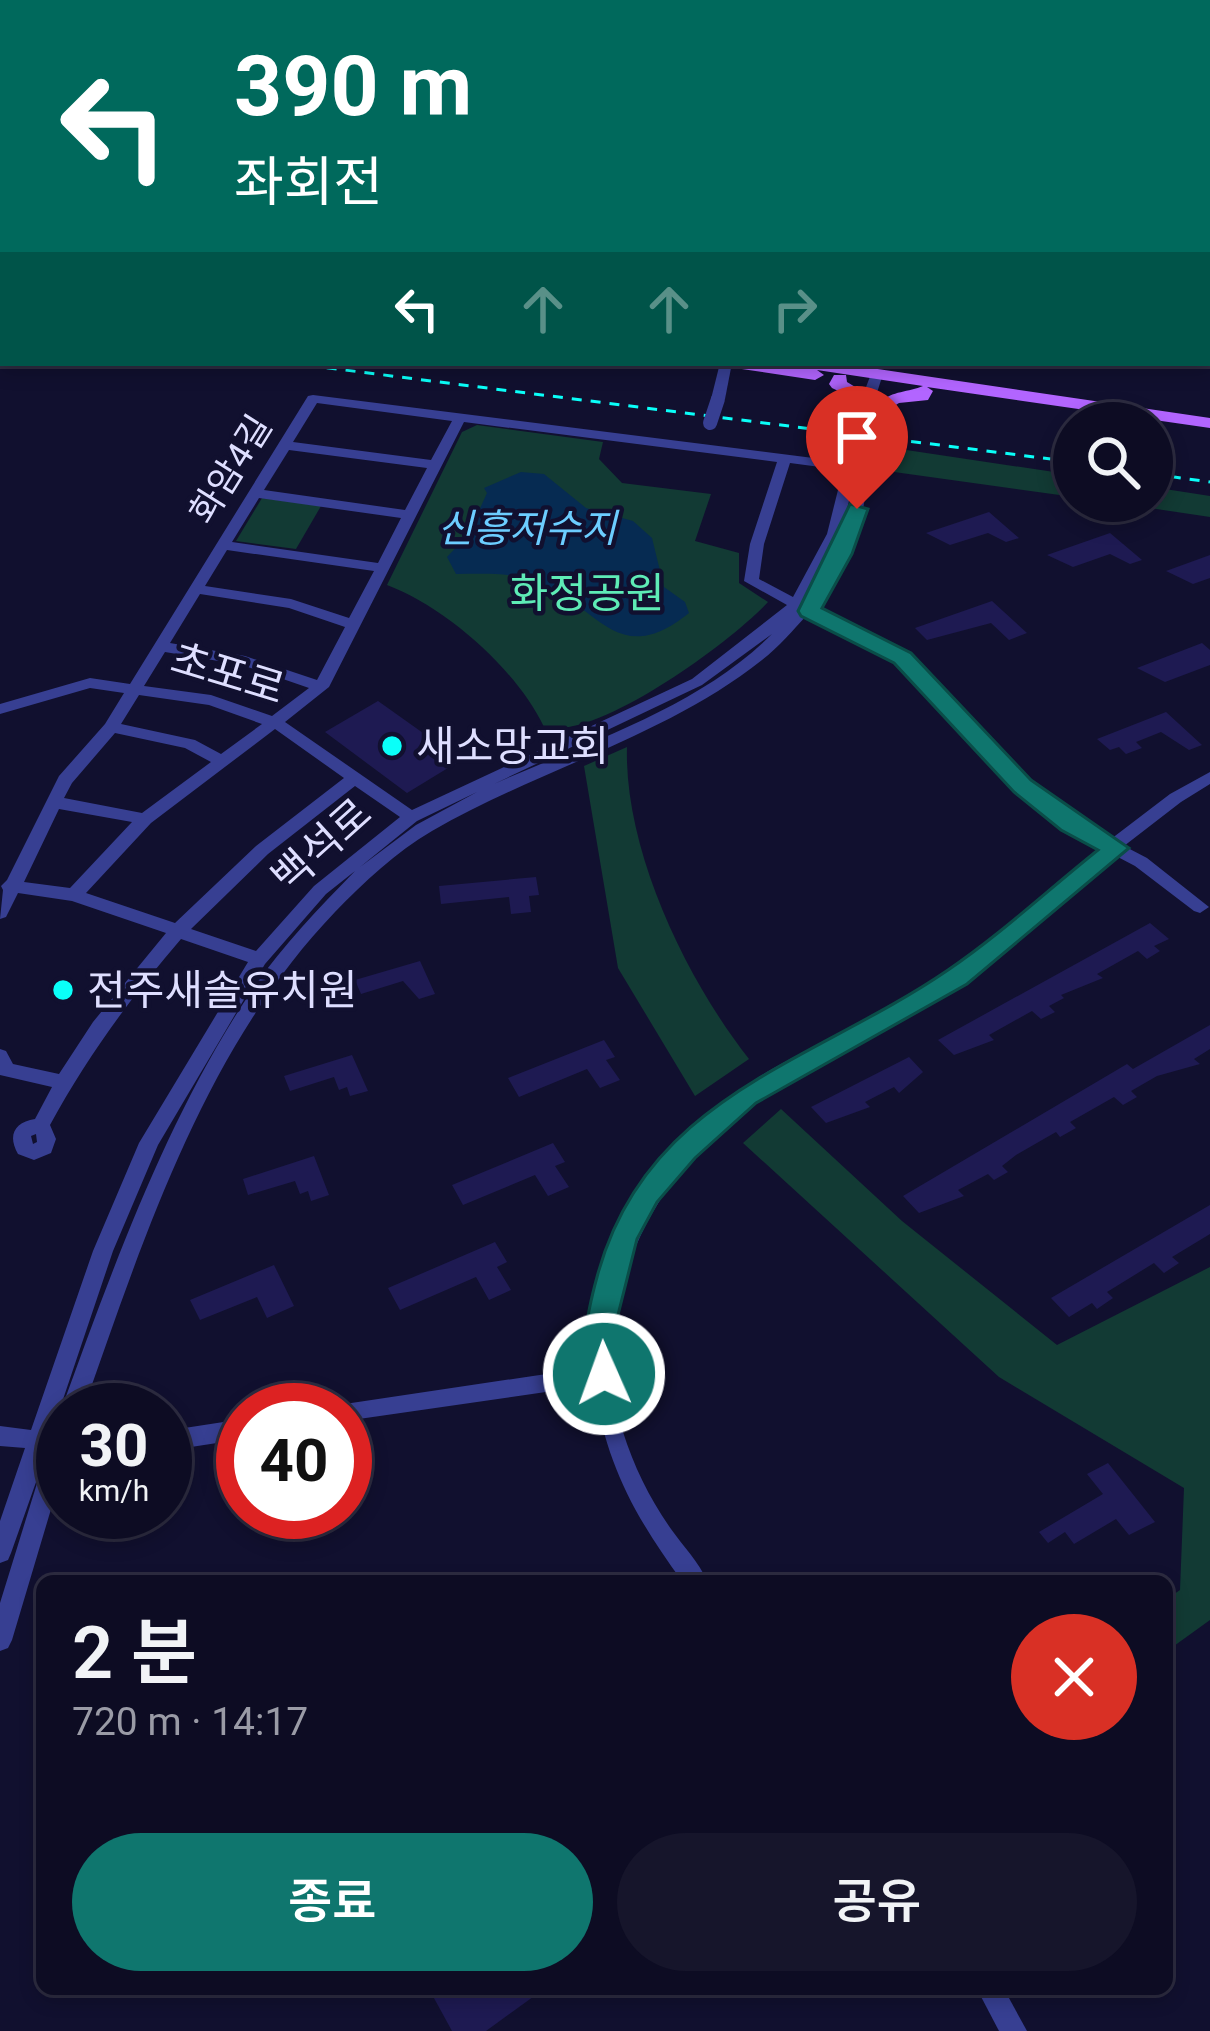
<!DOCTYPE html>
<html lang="ko">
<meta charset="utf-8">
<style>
body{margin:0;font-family:Roboto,"Noto Sans KR",sans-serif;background:#16152b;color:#f1f3f6;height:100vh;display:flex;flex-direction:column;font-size:45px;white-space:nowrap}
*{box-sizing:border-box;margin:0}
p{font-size:39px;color:#9a9ba6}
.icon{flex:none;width:66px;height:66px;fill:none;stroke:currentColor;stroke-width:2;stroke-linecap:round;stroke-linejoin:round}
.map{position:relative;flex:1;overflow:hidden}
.panel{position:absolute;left:36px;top:1575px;width:1137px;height:420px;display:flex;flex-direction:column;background:#0d0c23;border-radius:18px;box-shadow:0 6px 18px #0003,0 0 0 3px #2d2c41}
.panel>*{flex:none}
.top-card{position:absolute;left:0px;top:0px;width:1212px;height:366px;box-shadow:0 6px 18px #0003,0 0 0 3px #2d2c41;background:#00695c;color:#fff;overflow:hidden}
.tools{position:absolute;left:1053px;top:402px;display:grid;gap:24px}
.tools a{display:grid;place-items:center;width:120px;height:120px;border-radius:50%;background:#0d0c23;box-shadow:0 6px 18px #0003,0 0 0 3px #2d2c41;font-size:60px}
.speed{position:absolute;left:36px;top:1383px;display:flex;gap:24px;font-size:60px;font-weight:700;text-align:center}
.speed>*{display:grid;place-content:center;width:156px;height:156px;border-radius:50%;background:#0d0c23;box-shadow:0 6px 18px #0003,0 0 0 3px #2d2c41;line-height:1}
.speed small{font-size:30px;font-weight:400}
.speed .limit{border:18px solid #d22;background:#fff;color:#111}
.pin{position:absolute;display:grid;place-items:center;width:102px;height:102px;color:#fff;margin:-123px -51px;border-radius:50% 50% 50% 0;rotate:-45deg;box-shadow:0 0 12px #0007}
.pin .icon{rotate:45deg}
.me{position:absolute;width:132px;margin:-66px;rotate:358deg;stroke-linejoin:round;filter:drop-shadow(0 0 9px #0008)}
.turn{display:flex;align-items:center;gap:42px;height:252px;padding:0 36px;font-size:54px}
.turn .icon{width:156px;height:156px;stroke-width:2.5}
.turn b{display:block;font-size:84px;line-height:102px}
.lanes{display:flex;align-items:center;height:114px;padding:0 36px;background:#0003;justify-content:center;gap:60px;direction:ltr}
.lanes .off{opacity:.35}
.round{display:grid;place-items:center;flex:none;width:126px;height:126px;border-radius:63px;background:#16152b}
.head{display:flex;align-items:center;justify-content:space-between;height:204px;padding:0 36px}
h1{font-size:72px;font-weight:600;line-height:90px}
.cta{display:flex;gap:24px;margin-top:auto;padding:24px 36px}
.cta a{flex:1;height:138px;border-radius:72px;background:#0f766e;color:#fff;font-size:48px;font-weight:600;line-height:138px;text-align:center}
.cta a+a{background:#16152b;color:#f1f3f6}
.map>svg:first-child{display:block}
</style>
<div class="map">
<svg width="1210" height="2031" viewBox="0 0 1210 2031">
<rect width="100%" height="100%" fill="#11102f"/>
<!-- green -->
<g fill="#123a34">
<path d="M477,425L603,442L599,459L622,483L711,494L695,541L739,553V583L768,602C732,641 597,741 544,727C517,670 446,607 387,585L462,432Z"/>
<path d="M893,448L1074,475V497L887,471Z"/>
<path d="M1152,487L1210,496V517L1103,501H1152Z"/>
<path d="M262,498L321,506L296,549L236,541Z"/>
<path d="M627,747C624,850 686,979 749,1059L695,1096L618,968L584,766Z"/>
<path d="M781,1109L902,1221L1057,1345L1210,1267V1620L1167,1651V1599L1180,1590L1184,1488L999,1377L743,1143Z"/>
</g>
<!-- water -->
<path fill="#062b52" d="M521,472L544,474L586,508L633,521L652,538L664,587L685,602L689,613C615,673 597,601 532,580C509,572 481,574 456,574L447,557L468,535L487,493L484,488Z"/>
<!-- building -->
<g fill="#1e1a52">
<path d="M989,512L1019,538L1006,542L988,533L950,545L926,533Z"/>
<path d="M1110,533L1142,560L1130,564L1110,554L1073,567L1047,555Z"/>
<path d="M1210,555V578L1193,584L1166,571Z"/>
<path d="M992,601L1027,633L1009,640L991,623L927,640L915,628Z"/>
<path d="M1202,643L1210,650V665L1165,682L1137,668Z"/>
<path d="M378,701L461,760L407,793L325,732Z"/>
<path d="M1166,712L1202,745L1189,750L1161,732L1136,742L1142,748L1126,754L1119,747L1110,750L1097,739Z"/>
<path d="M536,877L539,895L529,896L531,912L511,914L509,897L441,904L439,886Z"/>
<path d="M1150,923L1169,939L1154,946L1160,951L1147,959L1138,951L1097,974L1103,978L1061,995L1064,998L1049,1006L1055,1012L1041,1019L1032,1011L989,1035L994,1040L954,1055L938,1040Z"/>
<path d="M420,961L435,994L419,999L403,981L361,994L355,980Z"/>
<path d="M1210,1025V1049L1194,1059L1200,1064L1157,1076L1131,1091L1137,1097L1123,1105L1114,1097L1070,1122L1076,1128L1060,1137L1056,1132L1016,1155L1002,1166L1008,1172L994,1180L988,1174L958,1190L964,1196L919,1213L903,1196L1127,1064L1133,1069Z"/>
<path d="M604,1040L615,1057L606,1060L620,1080L600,1088L587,1069L519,1097L508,1078Z"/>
<path d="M352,1055L368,1091L350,1096L347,1087L339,1090L334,1077L290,1091L284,1076Z"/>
<path d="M909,1057L923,1072L899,1093L894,1087L865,1102L870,1107L826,1123L811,1107Z"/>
<path d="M553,1143L565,1162L555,1166L569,1187L548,1196L535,1175L463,1205L452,1185Z"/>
<path d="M314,1156L329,1195L311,1201L308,1191L300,1194L295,1181L248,1195L243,1179Z"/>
<path d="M1210,1205V1234L1172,1257L1179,1263L1164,1273L1154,1263L1107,1292L1113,1298L1097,1309L1092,1303L1069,1317L1051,1298Z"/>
<path d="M495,1242L507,1262L497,1267L511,1290L489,1300L476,1277L400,1310L388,1288Z"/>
<path d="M274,1265L294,1306L267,1318L257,1297L200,1320L190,1300Z"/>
<path d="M1108,1463L1155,1522L1129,1535L1116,1519L1074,1544L1065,1532L1048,1543L1039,1532L1103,1494L1087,1474Z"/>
<path d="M429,1989H544L486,2031H452Z"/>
</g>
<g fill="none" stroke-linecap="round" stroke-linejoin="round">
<!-- minor -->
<g fill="#373f92" fill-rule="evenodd">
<path d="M61,0H71L73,3H63Z"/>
<rect x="0" y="41" width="3" height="6"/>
<rect x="1209" y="64" width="1" height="6"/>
<path d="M1210,122V134H1209V122Z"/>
<rect x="1209" y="153" width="1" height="6"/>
<path d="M3,283V295L0,296V284Z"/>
<path d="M720,363H732L725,399L718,403L711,399Z"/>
<path d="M877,370L883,374L872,408L860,411L858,408L871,374Z"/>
<path d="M313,395L845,462L850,444H872L874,447L860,526L815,607L908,655L1028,782L1076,820L1111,839L1170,794L1210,772V784L1181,802L1124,846L1147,858L1209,907L1200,913L1194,911L1135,866L1114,855C1062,901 1012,951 953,988C889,1029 816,1054 755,1099C652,1174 585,1304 623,1432C634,1467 650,1499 671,1529C683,1546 699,1562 707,1581H682C635,1517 606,1464 594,1385L345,1421V1410H335L338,1405L593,1367C593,1351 593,1336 594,1321C607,1216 679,1125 767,1072C820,1041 877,1018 929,986C992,947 1045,896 1101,848L1064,828L1016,790L898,661L807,615C793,630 779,647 762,660C665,737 539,769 432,831C396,852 364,882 335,912C204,1049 145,1235 83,1410H63V1413L61,1410C114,1265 166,1119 252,990C282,946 318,909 355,871L326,894L265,964L158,1145L113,1251L52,1432L63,1424V1469L12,1640L8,1648L0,1651V1603L47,1451L11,1553L8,1560L0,1563V1521L25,1448L0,1446V1426L31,1430L93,1251L139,1143L248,962L181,939C131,997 87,1057 50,1125L56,1139L51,1153L34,1160L18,1154C7,1135 15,1122 35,1119L52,1087L0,1075V1049L6,1051L13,1064L59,1074L93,1022L166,933L72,901L18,893L6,917L0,919L3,890L1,886L7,880L59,776L105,724L124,693L90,688L0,714V704L90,678L130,684L308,396ZM317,403L452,421L431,460L293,442ZM464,422L777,462L750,544L744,581L787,605L692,679L412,810L285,722L329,687ZM289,450L427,468L405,510L264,490ZM790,463L843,470L827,534L793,597L759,579L764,544ZM857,468L846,526L817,580L841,534ZM259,498L401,518L378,563L232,542ZM227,550L374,571L349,618L291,599L205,586ZM200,594L289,608L345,627L317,680L245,656L170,643ZM772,634C698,708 588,742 494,784L702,685ZM165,652L242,665L309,688L272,716L211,695L144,686ZM139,695L209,705L262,724L221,754L195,740L121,724ZM275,729L344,778L256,846L175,923L86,893L151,823ZM115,733L185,748L211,762L142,813L64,798L72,783ZM355,786L400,817L314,886L256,951L191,929L268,854ZM477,792L416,825L360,867L417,821ZM59,809L132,822L70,888L24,882ZM36,1134L37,1142L33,1144L31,1136Z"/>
<path d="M243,1419V1439L165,1451V1431Z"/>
<path d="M977,1989H1004L1027,2031H999Z"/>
</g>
<!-- major -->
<g fill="#b265ff" fill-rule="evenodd">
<path d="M0,208L3,209V219L0,218Z"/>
<path d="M727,363L800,368L794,363H837L1210,418V428L927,387L933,391L928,400L899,403L883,413L832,388L829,384L834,375H846L847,382L880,402C892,391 909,392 923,386L817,370L824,375L815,380L735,368Z"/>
</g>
<!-- rail -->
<g stroke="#0afff9" stroke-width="3" stroke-dasharray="10 9" stroke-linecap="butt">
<path d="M289,363L1074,462"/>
<path d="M1152,474L1210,482"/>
</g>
<!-- minor-bridge -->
<g stroke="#373f92" stroke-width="14">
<path d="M710,423L718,399"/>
<path d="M855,447L865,408"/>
</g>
</g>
<!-- route -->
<path fill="#0f766e" stroke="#0a4d48" stroke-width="3" d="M850,504L868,509L852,554L822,608L911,653L1031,780L1129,848L967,984L756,1103L695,1158L657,1202L637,1239L617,1319L620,1374L615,1384H593C578,1352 588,1310 597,1277C645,1096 812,1063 948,970C1001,934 1049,889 1098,850L1061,830L1014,792L894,663L801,616L798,611Z"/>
<!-- markers -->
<g fill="#0afff9" stroke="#11102f" stroke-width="4.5">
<circle cx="392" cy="746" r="12"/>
<circle cx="63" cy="990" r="12"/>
</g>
<g text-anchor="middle" stroke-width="9" stroke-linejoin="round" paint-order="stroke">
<!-- far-street labels -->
<g font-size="36" fill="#dedeff" stroke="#11102f">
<text transform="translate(230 469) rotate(-58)" y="13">화암4길</text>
</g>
<!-- far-water labels -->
<g font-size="39" font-style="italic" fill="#6ccdff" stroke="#11102f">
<text x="527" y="542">신흥저수지</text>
</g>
<!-- park labels -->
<g font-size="42" fill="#5eebb6" stroke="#11102f">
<text x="587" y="608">화정공원</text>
</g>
<!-- street labels -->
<g font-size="42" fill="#dedeff" stroke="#11102f">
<text transform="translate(228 673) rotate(17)" y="15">초포로</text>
<text transform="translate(321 845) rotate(-42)" y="15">백석로</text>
</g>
<!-- poi labels -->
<g font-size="42" fill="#dedeff" stroke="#11102f" text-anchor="start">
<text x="416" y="761">새소망교회</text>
<text x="87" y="1005">전주새솔유치원</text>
</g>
</g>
</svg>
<div class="tools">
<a><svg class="icon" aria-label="search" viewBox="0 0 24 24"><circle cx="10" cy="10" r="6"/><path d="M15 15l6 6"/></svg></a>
</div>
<div class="speed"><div>30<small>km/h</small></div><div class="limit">40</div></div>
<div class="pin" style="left:857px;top:509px;background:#d93025"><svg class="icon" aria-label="arrive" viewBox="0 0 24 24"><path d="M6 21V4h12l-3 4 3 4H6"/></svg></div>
<svg class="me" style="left:604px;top:1374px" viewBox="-20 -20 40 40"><circle r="17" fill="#0f766e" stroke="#fff" stroke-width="3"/><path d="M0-11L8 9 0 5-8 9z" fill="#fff"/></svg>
<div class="top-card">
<div class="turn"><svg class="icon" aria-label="left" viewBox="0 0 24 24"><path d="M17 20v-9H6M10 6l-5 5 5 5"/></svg><div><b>390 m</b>좌회전</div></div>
<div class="lanes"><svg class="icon" aria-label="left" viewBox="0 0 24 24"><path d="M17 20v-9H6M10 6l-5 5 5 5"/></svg><svg class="icon off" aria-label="ahead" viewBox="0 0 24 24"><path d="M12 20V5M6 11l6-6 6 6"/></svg><svg class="icon off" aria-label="ahead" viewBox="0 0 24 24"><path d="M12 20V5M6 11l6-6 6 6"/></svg><svg class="icon off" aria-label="right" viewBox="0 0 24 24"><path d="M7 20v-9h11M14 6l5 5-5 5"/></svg></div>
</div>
<section class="panel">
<div class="head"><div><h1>2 분</h1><p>720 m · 14:17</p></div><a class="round" style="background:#d93025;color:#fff"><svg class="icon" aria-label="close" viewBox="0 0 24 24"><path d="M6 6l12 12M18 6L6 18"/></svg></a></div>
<div class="cta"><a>종료</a><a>공유</a></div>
</section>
</div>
